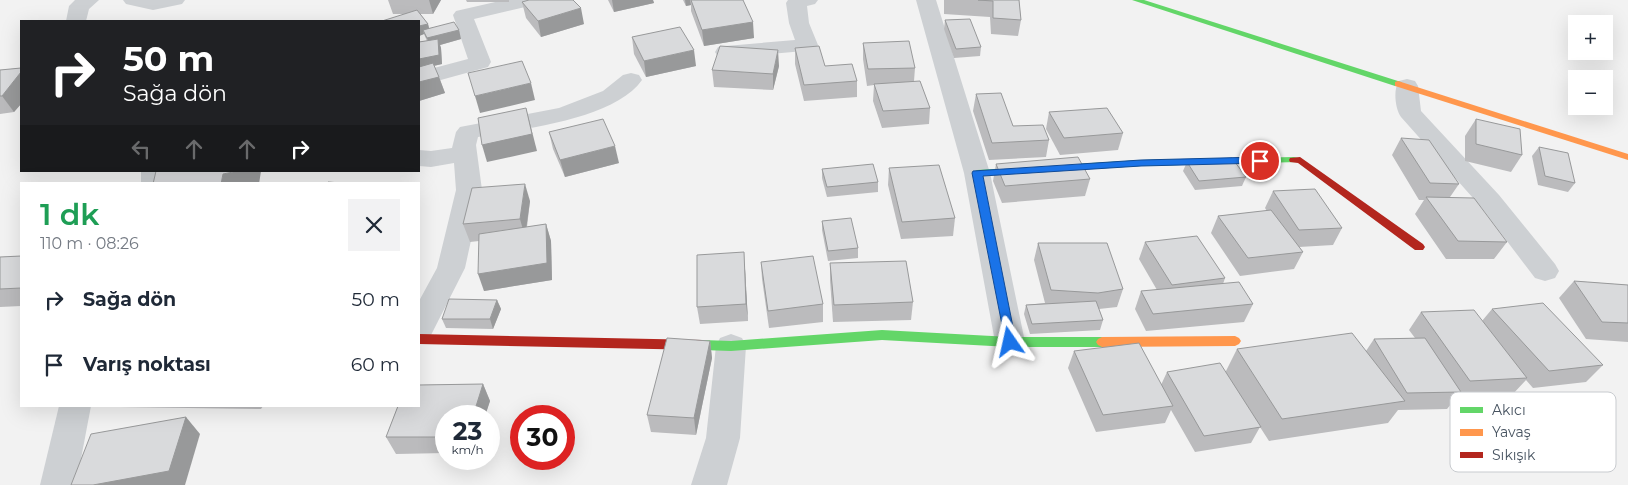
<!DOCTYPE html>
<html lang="tr">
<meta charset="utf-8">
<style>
body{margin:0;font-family:Montserrat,sans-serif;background:#f2f2f3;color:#1f2937;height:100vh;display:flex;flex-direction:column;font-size:19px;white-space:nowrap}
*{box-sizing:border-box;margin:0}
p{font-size:16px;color:#747a83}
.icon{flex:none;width:28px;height:28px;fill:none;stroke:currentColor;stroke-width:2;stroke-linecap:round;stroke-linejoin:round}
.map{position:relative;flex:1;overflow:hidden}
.details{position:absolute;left:20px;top:182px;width:400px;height:225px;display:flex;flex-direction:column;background:#fff;border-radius:0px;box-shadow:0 5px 20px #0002}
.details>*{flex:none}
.banner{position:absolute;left:20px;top:20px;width:400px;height:152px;border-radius:0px;box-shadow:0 5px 20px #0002;background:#202124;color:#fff;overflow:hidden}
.fabs{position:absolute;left:1568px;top:15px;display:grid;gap:10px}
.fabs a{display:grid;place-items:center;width:45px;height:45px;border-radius:0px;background:#fff;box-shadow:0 5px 20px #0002;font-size:25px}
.speed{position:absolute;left:435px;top:405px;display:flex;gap:10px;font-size:25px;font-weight:700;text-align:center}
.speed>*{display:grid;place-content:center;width:65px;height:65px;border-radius:50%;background:#fff;box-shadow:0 5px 20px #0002;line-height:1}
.speed small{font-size:12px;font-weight:400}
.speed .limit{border:8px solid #d22;background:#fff;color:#111}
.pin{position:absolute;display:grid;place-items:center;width:42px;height:42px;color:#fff;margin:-21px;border:2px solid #fff;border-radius:50%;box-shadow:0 1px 5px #0007}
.me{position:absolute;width:55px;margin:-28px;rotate:349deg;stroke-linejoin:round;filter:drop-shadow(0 0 4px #0008)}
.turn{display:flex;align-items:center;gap:18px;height:105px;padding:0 20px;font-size:22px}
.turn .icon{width:65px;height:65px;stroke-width:2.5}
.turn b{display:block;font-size:35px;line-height:42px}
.lanes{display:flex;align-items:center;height:48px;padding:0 20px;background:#0003;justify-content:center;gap:25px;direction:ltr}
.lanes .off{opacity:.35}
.round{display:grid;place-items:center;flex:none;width:52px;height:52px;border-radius:0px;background:#f2f2f3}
.overview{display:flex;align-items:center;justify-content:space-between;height:85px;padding:0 20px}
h1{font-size:30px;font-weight:600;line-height:38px;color:#1e9e55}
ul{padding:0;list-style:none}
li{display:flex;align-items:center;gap:15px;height:65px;padding:0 20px}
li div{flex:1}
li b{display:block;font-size:19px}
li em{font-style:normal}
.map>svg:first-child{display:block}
</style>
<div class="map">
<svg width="1628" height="485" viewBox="0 0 1628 485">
<rect width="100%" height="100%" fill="#f2f2f2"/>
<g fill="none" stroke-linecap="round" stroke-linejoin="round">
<!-- street -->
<g fill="#cdd0d3" fill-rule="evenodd">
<path d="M75,0H99L89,9L86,21H66L69,6Z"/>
<path d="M123,0H185L182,4L153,10L126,4Z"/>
<path d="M504,0H541L538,4L474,19L491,62L488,67L419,86V72L468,59L453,15L456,11Z"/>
<path d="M788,0H818L815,4L807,6L809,23L818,45L815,50L726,58L718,57L715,52L718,47L726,46L795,40L789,23L786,3Z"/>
<path d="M916,0H936L990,173L1025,342L1021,350L1010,354L999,350L995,342L964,173Z"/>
<path d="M631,73L639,75L642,80C615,119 523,129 478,137L476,145L482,190L465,268L430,337L419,340V301L437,268L456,190L454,163L431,167L419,166V150L431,151L452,148L456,132L460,127L559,108L603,91L623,75Z"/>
<path d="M1407,79L1415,81L1418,86L1421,111L1499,195L1555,264L1559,271L1555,278L1545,281L1535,278L1481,207L1401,117C1395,109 1393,89 1399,81Z"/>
<rect x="141" y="171" width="26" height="13"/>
<path d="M731,334L742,338L746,346L740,438L727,485H691L706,438L716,346L720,338Z"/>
<path d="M59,406H91L76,485H40Z"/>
</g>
<!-- fast -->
<g fill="#63d668" fill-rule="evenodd">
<path d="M1132,0H1144L1401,82L1403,84L1401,86H1395Z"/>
<path d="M1294,157L1298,158L1299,160L1298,162L1141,166L977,176L972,173L977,170L1141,160Z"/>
<path d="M882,330L1010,337H1102L1106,339L1108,342L1106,345L1102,347H1010L882,340L731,351L702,350L698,348L696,345L698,342L702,340L731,341Z"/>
</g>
<!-- slow -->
<g fill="#ff974d" fill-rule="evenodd">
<path d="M1398,81L1628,154V160L1395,86V82Z"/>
<path d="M1235,336L1239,338L1241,341L1239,344L1235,346L1102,347L1098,345L1096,342L1098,339L1102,337Z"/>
</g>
<!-- jam -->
<g fill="#b3261e" fill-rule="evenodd">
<path d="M1300,157L1423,244L1425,247L1423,250H1415L1298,163L1290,162L1289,160L1290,158Z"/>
<path d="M419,334L702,340L706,342L708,345L706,348L702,350L419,344Z"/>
</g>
</g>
<!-- wall -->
<g fill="#bbbbbd">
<path d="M388,0H441L433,14H420L428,24L429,28L459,30L461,39L440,45L441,48L442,64L434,66L439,77L445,93L419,101V42L427,41L424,34L419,36V21L406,14H393Z"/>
<path d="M466,0H509V2H467Z"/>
<path d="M608,0H653L654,3L614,12Z"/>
<path d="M683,0H743L754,38L704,46L691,11V5L686,6Z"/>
<path d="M944,0H1019L1021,20L1018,36L991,34L990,17L944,14Z"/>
<path d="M522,2L584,24L541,37L526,18Z"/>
<path d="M945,20L981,47L980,56L954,58L944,29Z"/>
<path d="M632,37L696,66L646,77L634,54Z"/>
<path d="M863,43L915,68L914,81L930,108L929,124L882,128L873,101L874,85L867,86L863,59Z"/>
<path d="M795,48L825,66L857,81V97L804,101L795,64Z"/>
<path d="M779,66L773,90L714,87L712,70Z"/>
<path d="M21,68V104L14,112L0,114V70Z"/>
<path d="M976,94L1013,126L1049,140L1046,157L989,160L973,111Z"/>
<path d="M1049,112L1123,133L1118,150L1060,155L1046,129Z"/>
<path d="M1476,119L1522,155L1511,172L1465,161V136Z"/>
<path d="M549,132L619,163L565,177L553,149Z"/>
<path d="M1401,138L1459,184L1450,197L1507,242L1494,259H1446L1415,214L1424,200H1419L1392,155Z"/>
<path d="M1539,147L1575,183L1568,192L1538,185L1532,156Z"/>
<path d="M1187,162L1246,177L1242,186L1195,190L1183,171Z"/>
<path d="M996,164L1090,179L1085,196L1002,203L993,181Z"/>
<path d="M889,168L955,218L953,236L901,239L888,185Z"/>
<path d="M822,169L878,182V192L827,197L822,178Z"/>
<path d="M1273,191L1342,228L1333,245L1299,247L1303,252L1294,269L1240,276L1211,233L1218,216L1267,211L1265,208Z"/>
<path d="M530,201L527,227L546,224L551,241L552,280L484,291L479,241L470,242L463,224Z"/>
<path d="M822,221L858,248V258L828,261L822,230Z"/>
<path d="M1145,242L1225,278L1223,284L1253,304L1244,322L1146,331L1135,309L1141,291L1157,290L1139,259Z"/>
<path d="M1038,243L1123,289L1117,307L1099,309L1103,320L1100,330L1030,334L1024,314L1026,305L1045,303L1034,260Z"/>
<path d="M21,256V306L0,307V257Z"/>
<path d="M761,262L823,304V322L769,328L762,279Z"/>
<path d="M830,263L913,302L911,320L833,322L830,280Z"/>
<path d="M745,269L748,321L700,324L697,307Z"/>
<path d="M1574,281L1628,285V342L1586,339L1559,298Z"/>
<path d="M497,300L501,309L493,329L446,328L442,319Z"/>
<path d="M1492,309L1603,365L1586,382L1533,388L1526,380L1512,395L1456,398L1447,409L1398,410L1388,423L1269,441L1260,427L1251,443L1195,452L1171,410L1165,423L1096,432L1068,368L1074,351L1161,385L1167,372L1226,371L1237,349L1366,351L1374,339L1415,338L1409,330L1421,312L1482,321Z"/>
<path d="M710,341L712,358L696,435L651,432L647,415Z"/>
<path d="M483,384L490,401L485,416H446V453L396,454L386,437L398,406H419V385Z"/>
<path d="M119,406H263L261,409L120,407Z"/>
</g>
<!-- shaded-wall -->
<g fill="#98999a">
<path d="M429,0H441L433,14Z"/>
<path d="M612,0H653L654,3L614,12Z"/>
<path d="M685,0H690L691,5L686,6Z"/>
<path d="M581,8L584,24L541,37L538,21Z"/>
<path d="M753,22L754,38L704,46L702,30Z"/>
<path d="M428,24L430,32L423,30L424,34L419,36V26Z"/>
<path d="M459,30L461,39L440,45L441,48L442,64L419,69V59L430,47L427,38Z"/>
<path d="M694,50L696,66L646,77L644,61Z"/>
<path d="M778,50L779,66L773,90V74Z"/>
<path d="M21,72V104L14,112L2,96Z"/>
<path d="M439,77L445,93L419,101V82Z"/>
<path d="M531,83L535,100L480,113L475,96Z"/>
<path d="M526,108L537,151L487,162L482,145Z"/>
<path d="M615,146L619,163L565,177L560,160Z"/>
<path d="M238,171H261L259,184H221L223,174Z"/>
<path d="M525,184L530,201L525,237L520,219Z"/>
<path d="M546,224L551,241L552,280L484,291L478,274Z"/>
<path d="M744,252L745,269L748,321L746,304Z"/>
<path d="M497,300L501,309L493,329L490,319Z"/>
<path d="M710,341L712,358L696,435L694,418Z"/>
<path d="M483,384L490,401L485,416H473Z"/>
<path d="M186,417L200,434L185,485H93Z"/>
</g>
<!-- building -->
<g fill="#d9dadc" stroke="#98999a">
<path d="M529,0H573L581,8L538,21L522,2Z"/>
<path d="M691,0H743L753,22L702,30Z"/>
<path d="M978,0H1019L1021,20L993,18V1Z"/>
<path d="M417,10L428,24L419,26V21H382Z"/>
<path d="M970,19L981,47L956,49L945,20Z"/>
<path d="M454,22L459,30L427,38L423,30Z"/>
<path d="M680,27L694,50L644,61L632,37Z"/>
<path d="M438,39L439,55L419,59V42Z"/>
<path d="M909,41L915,68L868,69L863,43Z"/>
<path d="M720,46L778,50L773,74L712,70Z"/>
<path d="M819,46L825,66L852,64L857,81L804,85L795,48Z"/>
<path d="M522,61L531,83L475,96L468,73Z"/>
<path d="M433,63L439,77L419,82V67Z"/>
<path d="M21,68V72L2,96H0V70Z"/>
<path d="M920,81L930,108L883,111L874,84Z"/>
<path d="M1001,93L1013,126L1043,125L1049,140L992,143L976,94Z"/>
<path d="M526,108L532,134L482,145L478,118Z"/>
<path d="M1107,108L1123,133L1064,138L1049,112Z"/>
<path d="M603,119L615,146L560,160L549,132Z"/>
<path d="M1476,119L1520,129L1522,155L1476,144Z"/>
<path d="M1401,138L1429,140L1459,184L1430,183Z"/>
<path d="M1539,147L1568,153L1575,183L1545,176Z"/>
<path d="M1078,157L1090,179L1005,186L996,164Z"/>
<path d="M1232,158L1246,177L1199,181L1187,162Z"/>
<path d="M873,164L878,182L827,187L822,169Z"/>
<path d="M939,165L955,218L902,222L889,168Z"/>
<path d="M156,171H238L223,174L221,184H153Z"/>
<path d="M328,182L353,184H327Z"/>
<path d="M525,184L520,219L463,224L472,188Z"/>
<path d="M1315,189L1342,228L1299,230L1273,191Z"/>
<path d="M1426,197L1474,198L1507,242L1458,241Z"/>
<path d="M1271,210L1303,252L1248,258L1218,216Z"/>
<path d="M851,218L858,248L828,251L822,221Z"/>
<path d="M546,224L547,263L478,274L479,234Z"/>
<path d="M1197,236L1225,278L1172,285L1145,242Z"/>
<path d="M1038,243H1107L1123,289L1098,293L1051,290Z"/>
<path d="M744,252L746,304L697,307V255Z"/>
<path d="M21,256V288L0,289V257Z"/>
<path d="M813,256L823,304L768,311L761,262Z"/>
<path d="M906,261L913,302L834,305L830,263Z"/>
<path d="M1574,281L1628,285V323L1602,322Z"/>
<path d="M1239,282L1253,304L1153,314L1141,291Z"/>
<path d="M449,299L497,300L490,319H442Z"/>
<path d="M1096,301L1103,320L1032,324L1026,305Z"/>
<path d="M1543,303L1603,365L1549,371L1492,309Z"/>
<path d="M1474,310L1527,378L1470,381L1421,312Z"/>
<path d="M1352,333L1405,401L1282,419L1237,349Z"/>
<path d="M667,338L710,341L694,418L647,415Z"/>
<path d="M1425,338L1461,392L1407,393L1374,339Z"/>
<path d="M1139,343L1173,406L1103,415L1074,351Z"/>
<path d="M1220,363L1261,427L1204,436L1167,372Z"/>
<path d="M483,384L473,416H446V437H386L398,406H419V385Z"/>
<path d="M186,417L169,471L93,485H71L91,434Z"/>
</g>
<!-- route -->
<path fill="#1a73e8" stroke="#114b97" d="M1260,157L1264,158L1266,161L1264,163L1141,166L983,176L1016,342L1014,345H1006L972,173L973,171L1141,160Z"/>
<!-- legend -->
<rect x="1450" y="392" width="166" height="80" rx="8" fill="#fff" stroke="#c8cbcf" stroke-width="1"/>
<rect x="1460" y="407" width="23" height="6" fill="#63d668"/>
<rect x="1460" y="429" width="23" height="7" fill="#ff974d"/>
<rect x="1460" y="452" width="23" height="6" fill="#b3261e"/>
<g font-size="14" fill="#475360">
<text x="1492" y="415">Akıcı</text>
<text x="1492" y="437">Yavaş</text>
<text x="1492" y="460">Sıkışık</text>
</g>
</svg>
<div class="fabs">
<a>+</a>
<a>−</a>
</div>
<div class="speed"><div>23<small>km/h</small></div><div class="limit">30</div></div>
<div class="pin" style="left:1260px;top:161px;background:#d93025"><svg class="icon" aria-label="arrive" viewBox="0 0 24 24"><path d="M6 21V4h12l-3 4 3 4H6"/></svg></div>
<svg class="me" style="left:1010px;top:342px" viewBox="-20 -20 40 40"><path d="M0-17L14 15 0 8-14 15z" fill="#1a73e8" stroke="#fff" stroke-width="4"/></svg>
<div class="banner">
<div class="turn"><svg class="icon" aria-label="right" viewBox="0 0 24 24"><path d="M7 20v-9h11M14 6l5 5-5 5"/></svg><div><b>50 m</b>Sağa dön</div></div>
<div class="lanes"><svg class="icon off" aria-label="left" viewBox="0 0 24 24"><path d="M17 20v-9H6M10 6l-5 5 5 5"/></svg><svg class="icon off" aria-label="ahead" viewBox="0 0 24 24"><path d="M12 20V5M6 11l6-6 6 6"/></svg><svg class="icon off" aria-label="ahead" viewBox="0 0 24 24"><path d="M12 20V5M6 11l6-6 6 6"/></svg><svg class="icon" aria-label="right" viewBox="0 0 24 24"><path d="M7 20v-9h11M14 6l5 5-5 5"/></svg></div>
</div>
<section class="details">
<div class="overview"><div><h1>1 dk</h1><p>110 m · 08:26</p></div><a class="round"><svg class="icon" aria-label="close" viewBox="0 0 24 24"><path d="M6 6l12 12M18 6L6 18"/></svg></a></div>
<ul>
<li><svg class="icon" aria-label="right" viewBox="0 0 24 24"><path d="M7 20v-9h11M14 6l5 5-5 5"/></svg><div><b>Sağa dön</b></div><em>50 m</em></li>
<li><svg class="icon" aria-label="arrive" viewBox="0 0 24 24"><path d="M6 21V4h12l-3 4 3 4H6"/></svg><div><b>Varış noktası</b></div><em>60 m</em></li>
</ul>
</section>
</div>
